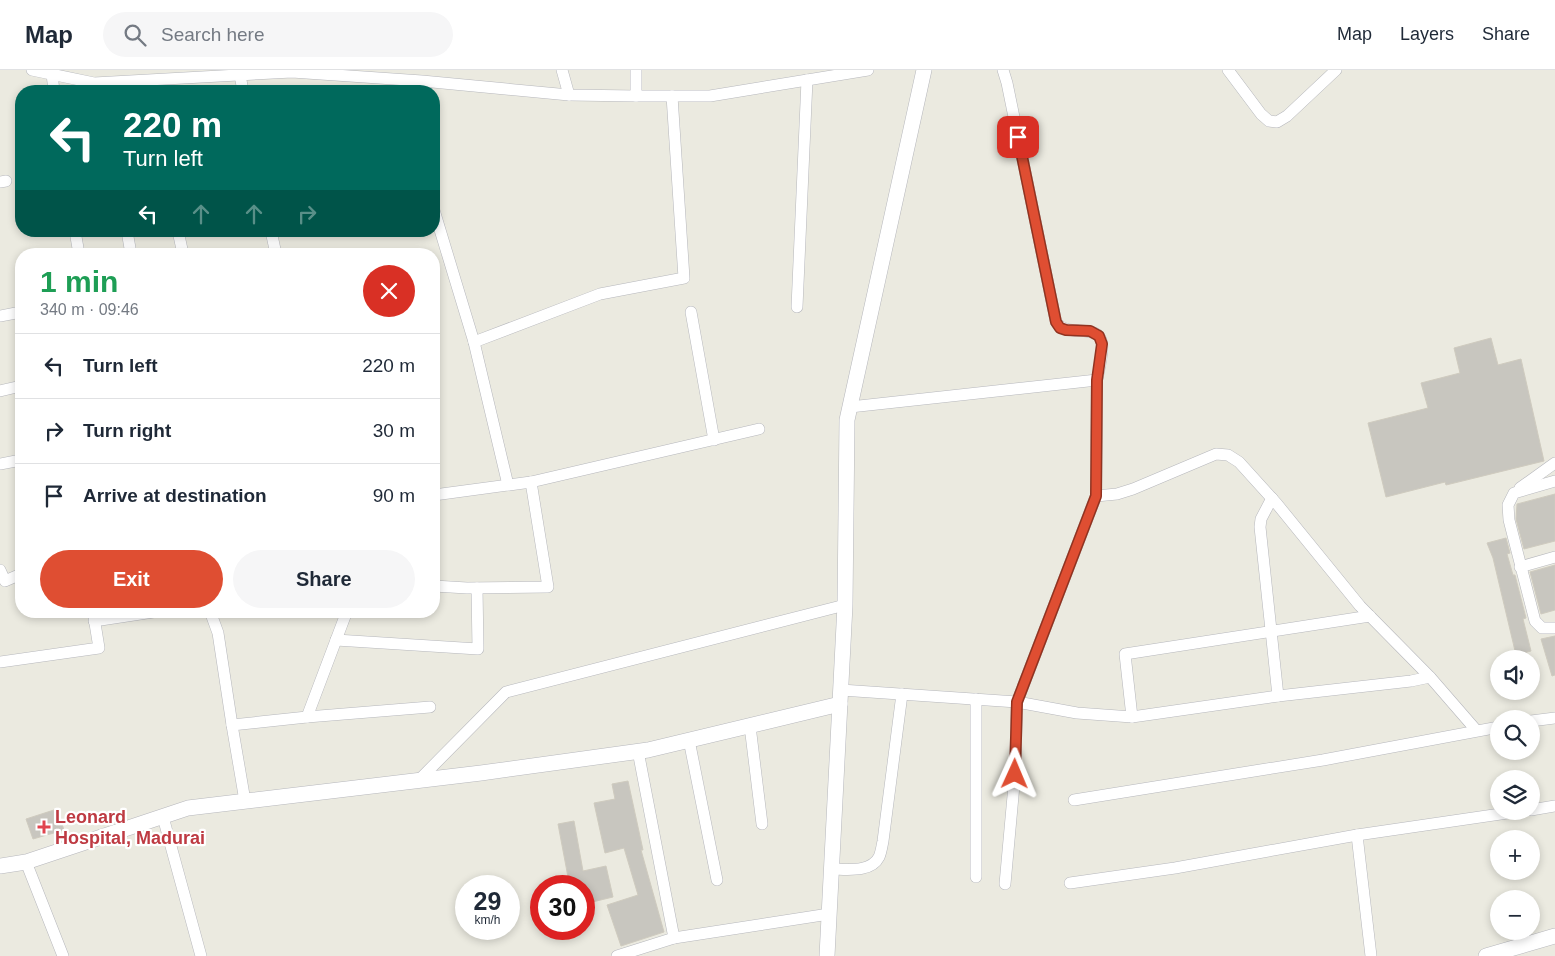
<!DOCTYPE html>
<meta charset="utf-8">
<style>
body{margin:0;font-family:Helvetica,sans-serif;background:#f6f6f7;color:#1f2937;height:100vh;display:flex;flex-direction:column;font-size:19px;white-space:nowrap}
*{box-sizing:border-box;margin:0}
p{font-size:16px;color:#747a83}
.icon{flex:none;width:28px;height:28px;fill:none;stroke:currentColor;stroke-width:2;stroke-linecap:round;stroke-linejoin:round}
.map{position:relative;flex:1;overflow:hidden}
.side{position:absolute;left:15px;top:178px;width:425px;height:370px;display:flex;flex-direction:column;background:#fff;border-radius:20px;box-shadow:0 2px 8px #0003}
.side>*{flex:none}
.top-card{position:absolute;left:15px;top:15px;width:425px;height:152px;border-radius:20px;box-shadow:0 2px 8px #0003;background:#00695c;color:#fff;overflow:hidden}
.fabs{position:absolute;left:1490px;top:580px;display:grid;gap:10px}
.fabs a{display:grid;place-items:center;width:50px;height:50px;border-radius:50%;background:#fff;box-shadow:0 2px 8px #0003;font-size:25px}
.speed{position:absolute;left:455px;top:805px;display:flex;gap:10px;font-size:25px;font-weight:700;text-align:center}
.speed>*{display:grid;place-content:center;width:65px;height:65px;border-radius:50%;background:#fff;box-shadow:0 2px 8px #0003;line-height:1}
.speed small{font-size:12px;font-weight:400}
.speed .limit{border:8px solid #d22;background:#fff;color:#111}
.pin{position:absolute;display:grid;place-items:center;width:42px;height:42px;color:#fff;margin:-21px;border-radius:10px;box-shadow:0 2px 8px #0006}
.me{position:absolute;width:55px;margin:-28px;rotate:1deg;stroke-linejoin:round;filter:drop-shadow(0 0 4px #0008)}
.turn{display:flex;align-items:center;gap:18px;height:105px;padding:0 25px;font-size:22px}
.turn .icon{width:65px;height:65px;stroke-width:2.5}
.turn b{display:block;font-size:35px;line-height:42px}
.lanes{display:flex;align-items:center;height:48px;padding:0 25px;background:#0003;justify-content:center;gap:25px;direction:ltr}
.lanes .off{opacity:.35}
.round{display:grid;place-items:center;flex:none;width:52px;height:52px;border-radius:26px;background:#f6f6f7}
.summary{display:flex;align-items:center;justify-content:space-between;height:85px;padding:0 25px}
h1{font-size:30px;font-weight:800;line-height:38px;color:#1e9e55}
.primary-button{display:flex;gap:10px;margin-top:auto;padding:10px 25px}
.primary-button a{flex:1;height:58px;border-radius:30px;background:#df4e32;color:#fff;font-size:20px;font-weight:800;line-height:58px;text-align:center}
.primary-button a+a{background:#f6f6f7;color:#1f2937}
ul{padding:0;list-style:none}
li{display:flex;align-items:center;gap:15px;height:65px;padding:0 25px;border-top:1px solid #e0e1e3}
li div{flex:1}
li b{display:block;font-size:19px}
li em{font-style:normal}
header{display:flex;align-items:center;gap:30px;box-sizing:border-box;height:70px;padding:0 25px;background:#fff;border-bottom:1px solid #e0e1e3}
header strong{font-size:24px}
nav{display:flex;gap:28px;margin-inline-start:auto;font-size:18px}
.search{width:350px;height:45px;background:#f6f6f7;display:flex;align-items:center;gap:12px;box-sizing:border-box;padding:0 18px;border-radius:28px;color:#747a83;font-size:19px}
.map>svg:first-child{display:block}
</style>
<header>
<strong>Map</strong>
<div class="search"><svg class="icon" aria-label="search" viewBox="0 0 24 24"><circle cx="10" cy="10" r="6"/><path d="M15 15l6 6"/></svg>Search here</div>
<nav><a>Map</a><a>Layers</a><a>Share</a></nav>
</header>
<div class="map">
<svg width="1555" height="886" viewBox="0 0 1555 886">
<rect width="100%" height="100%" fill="#ebeae0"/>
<!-- building -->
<g fill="#c8c6bf" stroke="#cfcbbf">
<path d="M1491,268L1498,295L1521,289L1544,391L1446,415L1445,412L1386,427L1368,353L1428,338L1421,313L1460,303L1454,278Z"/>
<path d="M1555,424V471L1524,479L1516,449L1517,434Z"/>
<path d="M1506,468L1510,483L1507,484L1513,505H1515L1526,548L1523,549L1531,581L1516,585L1493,488L1487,473Z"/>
<path d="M1555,495V540L1541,544L1530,502Z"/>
<path d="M1555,566V605L1552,606L1541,569Z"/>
<path d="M628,711L643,780H641L664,862L621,876L607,835L638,825L624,778L605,783L594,733L615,729L612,714Z"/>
<path d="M57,739L64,760L33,769L26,749Z"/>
<path d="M574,751L583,801L606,796L613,827L584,834V816H548L547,812L568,807L558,754Z"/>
</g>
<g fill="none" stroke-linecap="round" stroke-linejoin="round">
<defs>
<g id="minor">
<path d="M32,0L94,13L292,2L422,11L569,25L636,26H710L868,0"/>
<path d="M562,0L569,25"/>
<path d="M636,0V26"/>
<path d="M1003,0L1007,13L1056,252C1067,269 1099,251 1102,274C1103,285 1099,299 1097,310"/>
<path d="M1228,0L1261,44L1269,51L1277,52L1287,46L1336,0"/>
<path d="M52,4L54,21"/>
<path d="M240,5L243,21"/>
<path d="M0,112L6,111"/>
<path d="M434,140L474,272L508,415"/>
<path d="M75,161L79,184"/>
<path d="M127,161L131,184"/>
<path d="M178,161L183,184"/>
<path d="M271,161L276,184"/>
<path d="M797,237L807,10"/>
<path d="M691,242L714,370"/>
<path d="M0,246L21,242"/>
<path d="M474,272L600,224L684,208L672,26"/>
<path d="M0,321L21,316"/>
<path d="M0,394L21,390"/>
<path d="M1555,411L1514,423L1508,435L1509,450L1535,551L1542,558H1555"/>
<path d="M1520,418L1555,393"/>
<path d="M434,425L531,412L759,359"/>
<path d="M1096,426L1117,424L1133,419L1216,384L1228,385L1239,392L1277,434L1360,536L1430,607L1476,660"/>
<path d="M1272,428L1261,449L1260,457L1278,626"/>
<path d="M1520,497L1555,487"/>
<path d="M0,500L5,511L21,504"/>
<path d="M434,516L467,518L548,517L531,412"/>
<path d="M210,541L218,563L232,655"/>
<path d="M94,551L160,541"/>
<path d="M336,570L478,579L477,518"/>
<path d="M0,592L99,578L93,541"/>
<path d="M841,620L1017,632L1096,426L1097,310L850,337"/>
<path d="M307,647L430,637"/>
<path d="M1132,647L1125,584L1370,546"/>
<path d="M1531,651L1555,648"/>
<path d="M750,656L762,754"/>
<path d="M689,670L717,810"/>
<path d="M418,711L506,622L845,535"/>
<path d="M1074,730L1323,690L1499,657"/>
<path d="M245,731L232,655L307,647L347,541"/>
<path d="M1531,740L1555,736"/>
<path d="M163,747L201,886"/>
<path d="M26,792L63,886"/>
<path d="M832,799C846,799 871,803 879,787C881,783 882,776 883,771L902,624"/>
<path d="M976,807V629"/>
<path d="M1070,813L1175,798L1357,765"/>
<path d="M1005,814L1015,704L1017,632L1077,643L1132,647L1278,626L1411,611L1430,607"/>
<path d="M674,868L829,844"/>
<path d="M617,886L674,868L638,681"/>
<path d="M1371,886L1357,765L1521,741"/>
</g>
<g id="tertiary">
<path d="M0,796L26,792L188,738L481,703L648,680L840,634"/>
<path d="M827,886L845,535L847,350L924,0"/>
<path d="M1486,886L1555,866"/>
</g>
</defs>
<!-- minor casing -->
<use href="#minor" stroke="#b6b7bc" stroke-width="12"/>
<!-- tertiary casing -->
<use href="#tertiary" stroke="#b6b7bc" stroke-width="16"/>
<!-- minor -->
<use href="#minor" stroke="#fff" stroke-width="11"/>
<!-- tertiary -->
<use href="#tertiary" stroke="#fff" stroke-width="15"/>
</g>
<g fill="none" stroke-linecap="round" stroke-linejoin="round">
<defs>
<path id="route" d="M1015,704L1017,632L1096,426L1097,310L1102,274L1099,266L1090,261L1066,260L1060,258L1056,252L1018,67"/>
</defs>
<!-- route casing -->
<use href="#route" stroke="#913320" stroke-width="12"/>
<!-- route -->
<use href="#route" stroke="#df4e32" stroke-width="9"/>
</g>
<!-- markers -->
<path fill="#e0444e" stroke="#fff" stroke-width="2" d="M41.5 749.5h5v5h5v5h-5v5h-5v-5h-5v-5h5z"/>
<g text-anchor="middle" stroke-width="4.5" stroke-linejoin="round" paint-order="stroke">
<!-- health labels -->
<g font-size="18" font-weight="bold" fill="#be3a42" stroke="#fff" text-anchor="start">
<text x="55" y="753">Leonard<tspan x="55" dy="21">Hospital, Madurai</tspan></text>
</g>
</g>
</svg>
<div class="fabs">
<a><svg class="icon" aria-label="sound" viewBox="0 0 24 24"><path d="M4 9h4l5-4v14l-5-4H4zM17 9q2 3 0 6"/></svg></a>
<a><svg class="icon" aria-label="search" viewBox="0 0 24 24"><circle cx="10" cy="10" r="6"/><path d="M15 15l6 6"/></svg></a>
<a><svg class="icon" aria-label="layers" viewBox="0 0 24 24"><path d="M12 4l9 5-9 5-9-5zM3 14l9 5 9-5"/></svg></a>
<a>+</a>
<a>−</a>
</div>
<div class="speed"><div>29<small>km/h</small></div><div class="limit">30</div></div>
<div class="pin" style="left:1018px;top:67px;background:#d93025"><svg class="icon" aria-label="arrive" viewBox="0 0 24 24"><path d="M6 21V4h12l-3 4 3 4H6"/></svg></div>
<svg class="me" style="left:1015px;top:704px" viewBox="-20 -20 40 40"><path d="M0-17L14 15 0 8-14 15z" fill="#df4e32" stroke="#fff" stroke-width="4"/></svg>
<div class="top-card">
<div class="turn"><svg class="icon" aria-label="left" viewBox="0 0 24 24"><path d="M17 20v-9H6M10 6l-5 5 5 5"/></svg><div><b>220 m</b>Turn left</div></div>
<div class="lanes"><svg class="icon" aria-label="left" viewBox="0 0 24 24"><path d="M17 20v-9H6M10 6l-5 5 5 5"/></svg><svg class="icon off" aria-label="ahead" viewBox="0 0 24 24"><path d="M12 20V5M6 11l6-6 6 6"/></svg><svg class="icon off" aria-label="ahead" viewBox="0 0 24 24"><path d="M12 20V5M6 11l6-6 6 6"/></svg><svg class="icon off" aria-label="right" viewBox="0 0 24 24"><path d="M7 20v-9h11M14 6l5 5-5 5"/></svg></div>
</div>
<section class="side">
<div class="summary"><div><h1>1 min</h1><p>340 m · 09:46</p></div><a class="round" style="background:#d93025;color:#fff"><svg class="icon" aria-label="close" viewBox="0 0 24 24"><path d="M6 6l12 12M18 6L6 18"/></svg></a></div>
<ul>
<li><svg class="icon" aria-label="left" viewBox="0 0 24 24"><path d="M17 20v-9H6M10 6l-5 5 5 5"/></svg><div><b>Turn left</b></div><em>220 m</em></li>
<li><svg class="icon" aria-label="right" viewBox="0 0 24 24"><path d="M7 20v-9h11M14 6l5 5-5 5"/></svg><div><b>Turn right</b></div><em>30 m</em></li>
<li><svg class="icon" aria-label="arrive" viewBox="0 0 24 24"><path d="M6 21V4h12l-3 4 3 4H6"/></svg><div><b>Arrive at destination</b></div><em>90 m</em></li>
</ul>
<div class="primary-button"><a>Exit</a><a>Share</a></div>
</section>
</div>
